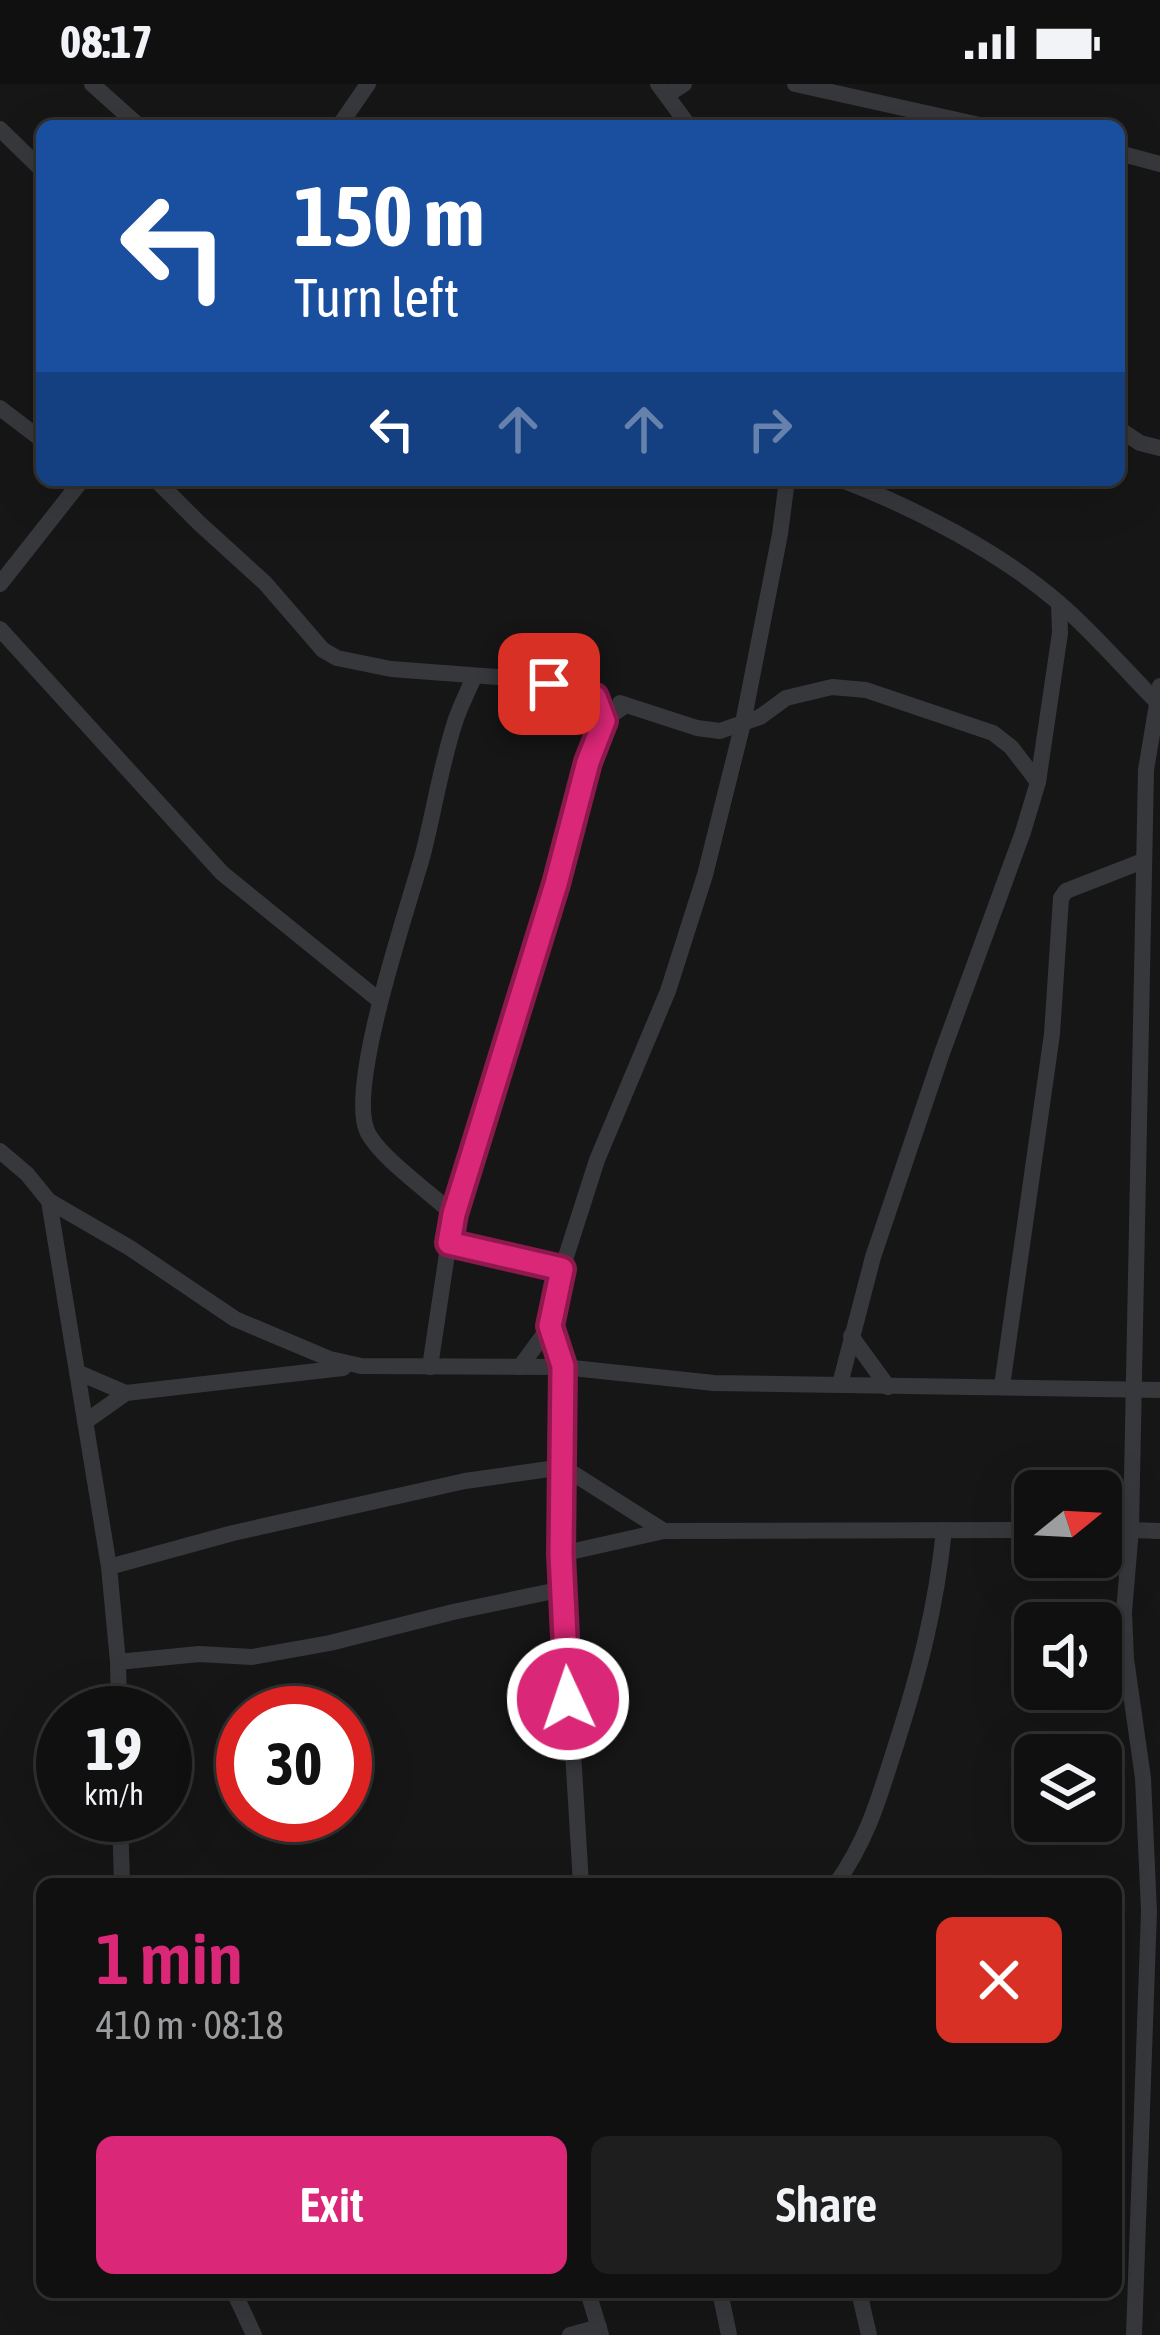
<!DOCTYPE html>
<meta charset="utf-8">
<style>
body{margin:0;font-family:"Asap Condensed",sans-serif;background:#1e1e1f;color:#f1f3f6;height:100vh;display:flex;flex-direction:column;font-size:45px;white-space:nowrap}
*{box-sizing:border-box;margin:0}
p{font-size:39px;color:#9c9d9f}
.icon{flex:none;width:66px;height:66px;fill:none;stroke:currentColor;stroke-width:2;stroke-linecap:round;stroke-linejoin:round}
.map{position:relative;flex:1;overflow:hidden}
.side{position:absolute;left:36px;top:1794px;width:1086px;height:420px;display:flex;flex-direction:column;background:#101011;border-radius:18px;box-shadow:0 12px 48px #0002,0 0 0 3px #303031}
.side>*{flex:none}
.guide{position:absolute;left:36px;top:36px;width:1089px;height:366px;border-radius:18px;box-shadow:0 12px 48px #0002,0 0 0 3px #303031;background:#1a4fa0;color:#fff;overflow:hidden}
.needle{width:78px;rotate:72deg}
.controls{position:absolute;left:1014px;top:1386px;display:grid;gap:24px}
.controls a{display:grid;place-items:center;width:108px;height:108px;border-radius:18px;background:#101011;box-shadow:0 12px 48px #0002,0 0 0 3px #303031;font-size:60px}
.speed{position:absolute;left:36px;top:1602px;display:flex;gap:24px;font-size:60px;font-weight:700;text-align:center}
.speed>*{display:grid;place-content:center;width:156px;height:156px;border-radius:50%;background:#101011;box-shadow:0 12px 48px #0002,0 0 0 3px #303031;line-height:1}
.speed small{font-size:30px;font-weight:400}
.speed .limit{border:18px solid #d22;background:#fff;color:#111}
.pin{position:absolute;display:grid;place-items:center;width:102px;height:102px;color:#fff;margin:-51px;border-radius:24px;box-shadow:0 6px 18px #0006}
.me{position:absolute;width:132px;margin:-66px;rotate:357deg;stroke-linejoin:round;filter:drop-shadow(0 0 9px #0008)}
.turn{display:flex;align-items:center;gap:42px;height:252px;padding:0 60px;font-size:54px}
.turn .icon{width:156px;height:156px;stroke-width:2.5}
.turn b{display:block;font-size:84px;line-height:102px}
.lanes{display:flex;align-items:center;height:114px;padding:0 60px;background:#0003;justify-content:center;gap:60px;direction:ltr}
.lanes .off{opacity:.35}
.round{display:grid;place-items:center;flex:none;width:126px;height:126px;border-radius:18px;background:#1e1e1f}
.headline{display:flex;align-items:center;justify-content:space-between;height:204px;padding:0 60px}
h1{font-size:72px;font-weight:600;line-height:90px;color:#db2777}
.cta{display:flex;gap:24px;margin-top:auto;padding:24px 60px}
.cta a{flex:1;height:138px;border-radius:18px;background:#db2777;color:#fff;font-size:48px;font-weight:600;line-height:138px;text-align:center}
.cta a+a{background:#1e1e1f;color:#f1f3f6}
.status{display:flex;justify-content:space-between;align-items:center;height:84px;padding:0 60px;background:#101011;direction:ltr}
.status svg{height:33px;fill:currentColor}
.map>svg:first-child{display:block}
</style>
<div class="status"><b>08:17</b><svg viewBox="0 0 49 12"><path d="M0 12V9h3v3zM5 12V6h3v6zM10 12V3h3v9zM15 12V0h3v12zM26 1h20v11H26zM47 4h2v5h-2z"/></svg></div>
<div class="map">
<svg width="1160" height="2251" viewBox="0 0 1160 2251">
<rect width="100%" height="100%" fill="#161617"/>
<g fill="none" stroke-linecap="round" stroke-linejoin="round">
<!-- minor -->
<g stroke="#37383c" stroke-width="16">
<path d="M92,0L139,42"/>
<path d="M658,0L689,42"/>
<path d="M795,0L984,42"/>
<path d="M667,11L684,0"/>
<path d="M339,42L368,0"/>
<path d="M0,45L42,86"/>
<path d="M1119,69L1160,80"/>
<path d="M0,324L42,356"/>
<path d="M1119,345L1140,359L1160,364"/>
<path d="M156,396L199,439L265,499L323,566L337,574L391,585L511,594L595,612L603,637"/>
<path d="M842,396C915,424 1000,468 1059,519C1094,549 1125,586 1157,618"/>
<path d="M0,500L82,396"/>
<path d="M0,545L222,789L380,917"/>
<path d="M620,619L697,644L720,647L760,633L786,614L832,603L866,606L993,649L1011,663L1038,698"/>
<path d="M0,1067L27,1090L49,1117L130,1164L235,1235L330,1275L361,1282L563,1283L714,1299L1160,1306"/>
<path d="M49,1117L109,1483L118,1578L119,1629"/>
<path d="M453,1130C431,1109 379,1073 367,1047C347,1001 408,824 423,770C434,727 442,676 456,635C461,621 468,607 474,593"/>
<path d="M449,1159L562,1185"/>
<path d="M550,1242L563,1283L561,1470L581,1800"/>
<path d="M851,1252L888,1303"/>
<path d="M430,1283L453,1130L556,800L588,678L603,637L626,621"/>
<path d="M520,1283L550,1242L562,1185L597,1076L668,907L705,791L743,639L780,450L787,396"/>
<path d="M77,1288L126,1309"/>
<path d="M840,1300L873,1173L942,969L1023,748L1038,698L1060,549L1059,519"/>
<path d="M1002,1302L1052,950L1061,814L1066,807L1143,777"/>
<path d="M85,1338L126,1309L343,1284"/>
<path d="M1101,1445L1160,1447"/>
<path d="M561,1470L664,1447L1035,1446"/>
<path d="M109,1483L233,1449L465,1397L563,1383L664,1447"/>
<path d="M118,1578L199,1570L252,1573L330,1559L453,1528L563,1505"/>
<path d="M120,1731L122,1800"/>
<path d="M836,1800C868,1754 878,1717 895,1664C919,1589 936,1525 944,1446"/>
<path d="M234,2208L254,2251"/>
<path d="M588,2208L601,2251"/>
<path d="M720,2208L729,2251"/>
<path d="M859,2208L869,2251"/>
<path d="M570,2251L599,2243"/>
<path d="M1134,2251L1149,1827L1143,1694L1126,1575L1124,1528L1131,1445L1146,686L1160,602"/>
</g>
</g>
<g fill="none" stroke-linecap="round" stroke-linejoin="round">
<defs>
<path id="route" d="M549,600L595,613L604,637L588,678L556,800L454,1130L449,1159L562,1185L550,1242L563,1282L561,1470L568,1615"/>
</defs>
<!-- route casing -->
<use href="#route" stroke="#8e194d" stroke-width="30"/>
<!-- route -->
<use href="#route" stroke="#db2777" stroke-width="21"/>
</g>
</svg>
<div class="controls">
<a><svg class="needle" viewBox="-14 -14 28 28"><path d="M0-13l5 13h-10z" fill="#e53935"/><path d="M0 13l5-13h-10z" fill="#9c9d9f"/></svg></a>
<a><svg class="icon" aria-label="sound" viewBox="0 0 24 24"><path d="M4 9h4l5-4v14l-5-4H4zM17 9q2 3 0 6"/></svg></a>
<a><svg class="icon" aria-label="layers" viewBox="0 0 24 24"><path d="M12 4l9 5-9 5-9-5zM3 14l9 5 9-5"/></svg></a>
</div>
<div class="speed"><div>19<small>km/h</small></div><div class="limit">30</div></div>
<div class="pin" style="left:549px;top:600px;background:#d93025"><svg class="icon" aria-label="arrive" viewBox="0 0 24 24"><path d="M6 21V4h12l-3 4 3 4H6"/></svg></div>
<svg class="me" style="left:568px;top:1615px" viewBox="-20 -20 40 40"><circle r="17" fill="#db2777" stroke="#fff" stroke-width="3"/><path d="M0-11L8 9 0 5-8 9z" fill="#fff"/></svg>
<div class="guide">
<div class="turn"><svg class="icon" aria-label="left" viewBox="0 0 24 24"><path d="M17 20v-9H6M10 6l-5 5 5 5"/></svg><div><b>150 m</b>Turn left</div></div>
<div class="lanes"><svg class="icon" aria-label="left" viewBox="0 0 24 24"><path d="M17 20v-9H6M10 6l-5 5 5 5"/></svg><svg class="icon off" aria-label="ahead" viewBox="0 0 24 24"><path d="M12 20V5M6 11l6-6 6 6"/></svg><svg class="icon off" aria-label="ahead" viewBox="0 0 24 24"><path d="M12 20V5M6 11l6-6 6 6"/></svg><svg class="icon off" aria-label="right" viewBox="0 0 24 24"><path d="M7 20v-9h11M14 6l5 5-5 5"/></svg></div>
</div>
<section class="side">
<div class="headline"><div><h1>1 min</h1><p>410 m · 08:18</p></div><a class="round" style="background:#d93025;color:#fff"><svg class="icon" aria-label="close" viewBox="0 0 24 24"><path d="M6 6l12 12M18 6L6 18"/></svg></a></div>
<div class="cta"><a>Exit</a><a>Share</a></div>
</section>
</div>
